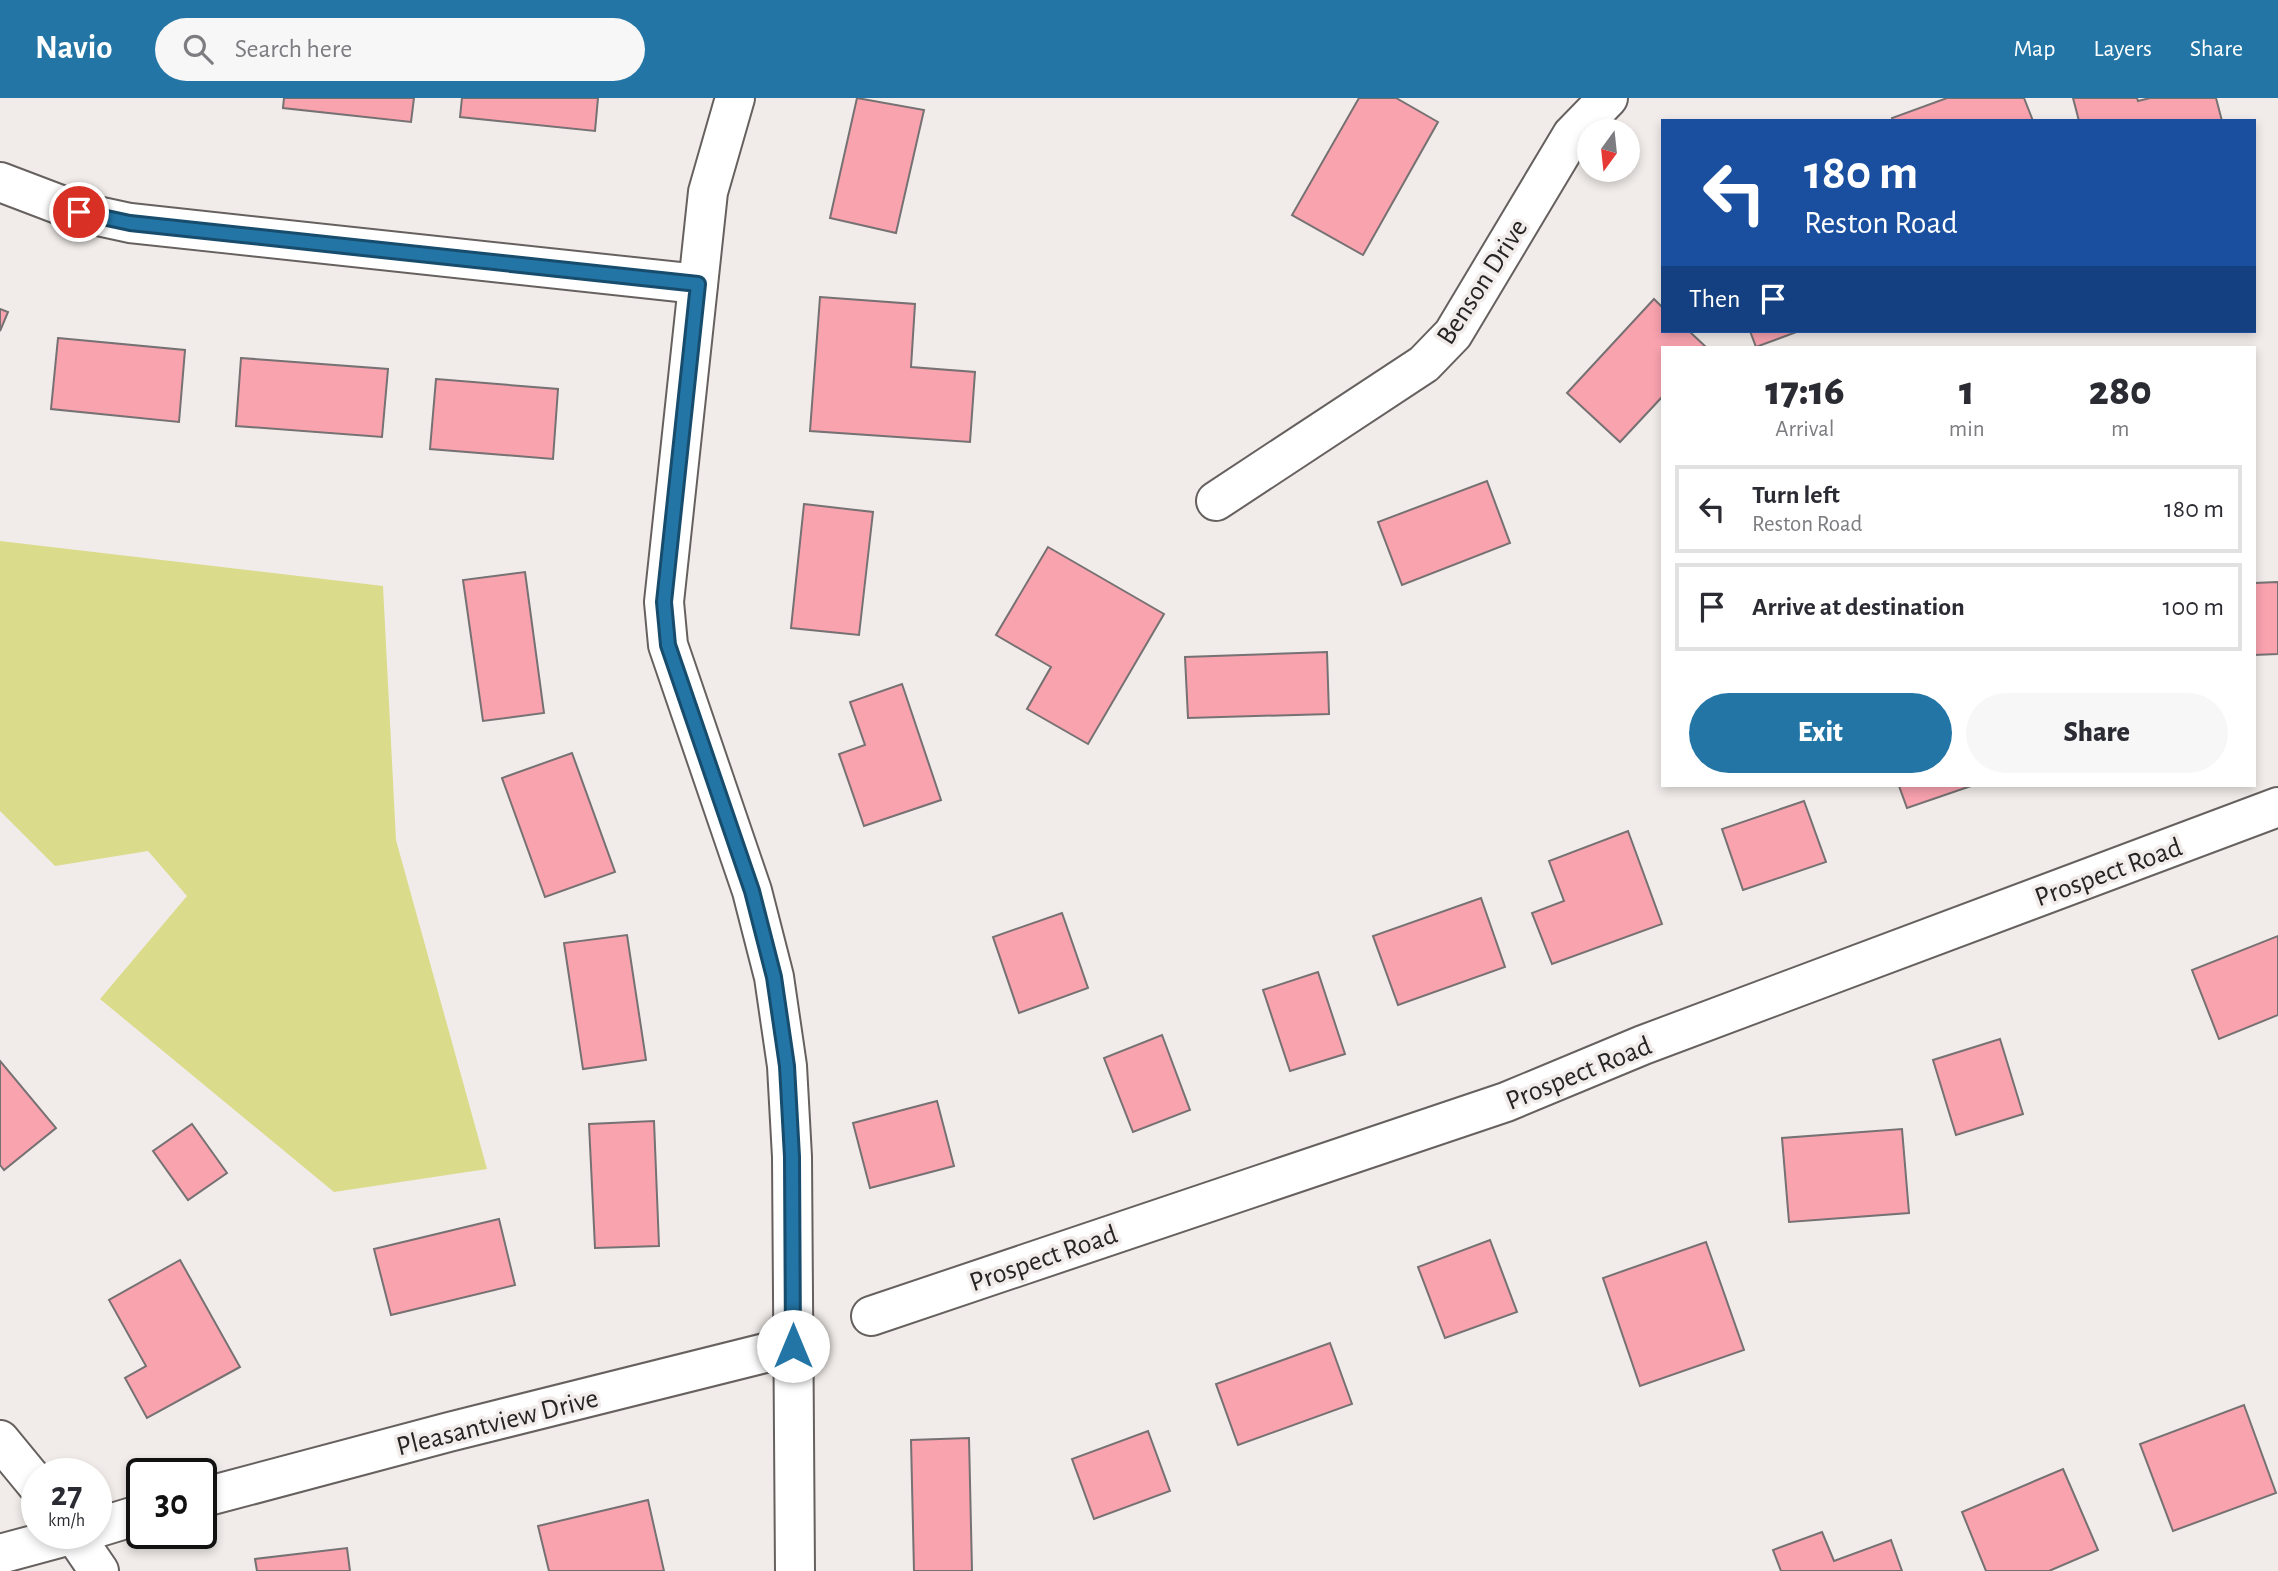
<!DOCTYPE html>
<style>
body{margin:0;font-family:"Alegreya Sans",sans-serif;background:#f7f7f7;color:#2b2b33;height:100vh;display:flex;flex-direction:column;font-size:26px;white-space:nowrap}
*{box-sizing:border-box;margin:0}
p{font-size:23px;color:#7c7c81}
.icon{flex:none;width:38px;height:38px;fill:none;stroke:currentColor;stroke-width:2;stroke-linecap:round;stroke-linejoin:round}
.map{position:relative;flex:1;overflow:hidden}
.details{position:absolute;left:1661px;top:248px;width:595px;height:441px;display:flex;flex-direction:column;background:#fff;border-radius:0px;box-shadow:0 4px 10px #0003}
.details>*{flex:none}
.hud{position:absolute;left:1661px;top:21px;width:595px;height:214px;border-radius:0px;box-shadow:0 4px 10px #0003;background:#1a4fa0;color:#fff;overflow:hidden}
.needle{width:46px;rotate:195deg}
.fabs{position:absolute;left:1577px;top:21px;display:grid;gap:14px}
.fabs a{display:grid;place-items:center;width:63px;height:63px;border-radius:50%;background:#fff;box-shadow:0 4px 10px #0003;font-size:35px}
.speed{position:absolute;left:21px;top:1360px;display:flex;gap:14px;font-size:35px;font-weight:700;text-align:center}
.speed>*{display:grid;place-content:center;width:91px;height:91px;border-radius:50%;background:#fff;box-shadow:0 4px 10px #0003;line-height:1}
.speed small{font-size:18px;font-weight:400}
.speed .limit{border:4px solid #111;border-radius:10px;background:#fff;color:#111}
.pin{position:absolute;display:grid;place-items:center;width:60px;height:60px;color:#fff;margin:-30px;border:4px solid #fff;border-radius:50%;box-shadow:0 2px 7px #0007}
.me{position:absolute;width:77px;margin:-38px;rotate:0deg;stroke-linejoin:round;filter:drop-shadow(0 0 5px #0008)}
.turn{display:flex;align-items:center;gap:24px;height:147px;padding:0 28px;font-size:32px}
.turn .icon{width:91px;height:91px;stroke-width:2.5}
.turn b{display:block;font-size:49px;line-height:60px}
.then{display:flex;align-items:center;height:66px;padding:0 28px;background:#0003;gap:14px;font-size:26px}
.eta{display:flex;justify-content:space-evenly;align-items:center;height:119px;text-align:center}
.eta b{font-size:42px;font-weight:800;line-height:49px}
.button{display:flex;gap:14px;margin-top:auto;padding:14px 28px}
.button a{flex:1;height:80px;border-radius:42px;background:#2375a6;color:#fff;font-size:28px;font-weight:800;line-height:80px;text-align:center}
.button a+a{background:#f7f7f7;color:#2b2b33}
ul{padding:0;list-style:none}
li{display:flex;align-items:center;gap:21px;height:88px;margin:0 14px 10px;padding:0 14px;border:4px solid #e1e1e2;border-radius:0px}
li div{flex:1}
li b{display:block;font-size:26px}
li em{font-style:normal}
header{display:flex;align-items:center;gap:42px;box-sizing:border-box;height:98px;padding:0 35px;background:#2375a6;color:#fff}
header strong{font-size:33px}
nav{display:flex;gap:38px;margin-inline-start:auto;font-size:24px}
.search{width:490px;height:63px;background:#f7f7f7;display:flex;align-items:center;gap:18px;box-sizing:border-box;padding:0 24px;border-radius:38px;color:#7c7c81;font-size:26px}
.map>svg:first-child{display:block}
</style>
<header>
<strong>Navio</strong>
<div class="search"><svg class="icon" aria-label="search" viewBox="0 0 24 24"><circle cx="10" cy="10" r="6"/><path d="M15 15l6 6"/></svg>Search here</div>
<nav><a>Map</a><a>Layers</a><a>Share</a></nav>
</header>
<div class="map">
<svg width="2278" height="1473" viewBox="0 0 2278 1473">
<rect width="100%" height="100%" fill="#f1ece9"/>
<!-- green -->
<path fill="#dbdb8c" d="M0,443L383,488L396,742L487,1071L334,1094L100,901L187,798L148,753L55,768L0,713Z"/>
<!-- building -->
<g fill="#f9a3af" stroke="#767172" stroke-width="2">
<path d="M284,0H414L411,24L283,10Z"/>
<path d="M462,0H598L595,33L460,19Z"/>
<path d="M857,0L924,12L896,135L830,120Z"/>
<path d="M1359,0H1396L1438,24L1363,157L1292,117Z"/>
<path d="M1947,0H2024L2033,23H1893L1892,20Z"/>
<path d="M2073,0H2137L2138,3L2150,0H2216L2222,23H2079Z"/>
<path d="M820,199L915,206L911,269L975,274L970,344L810,333Z"/>
<path d="M1654,201L1662,209V233H1689L1707,250H1662V299L1620,344L1567,295Z"/>
<path d="M0,211L8,214L0,233Z"/>
<path d="M1750,233H1799L1756,249Z"/>
<path d="M58,240L185,252L179,324L51,311Z"/>
<path d="M241,260L388,271L382,339L236,328Z"/>
<path d="M436,281L558,291L553,361L430,351Z"/>
<path d="M1487,383L1510,445L1402,487L1378,424Z"/>
<path d="M804,406L873,414L859,537L791,530Z"/>
<path d="M1048,449L1164,516L1088,646L1027,611L1051,569L996,537Z"/>
<path d="M525,474L544,615L483,623L463,482Z"/>
<path d="M2278,484V556L2254,557V485Z"/>
<path d="M1327,554L1329,616L1188,620L1185,559Z"/>
<path d="M902,586L941,702L864,728L839,656L865,647L850,604Z"/>
<path d="M572,655L615,774L545,799L502,680Z"/>
<path d="M1899,688H1971L1907,710Z"/>
<path d="M1804,703L1826,764L1743,792L1722,731Z"/>
<path d="M1628,733L1662,826L1552,866L1532,815L1564,803L1549,763Z"/>
<path d="M1481,800L1505,869L1398,907L1373,838Z"/>
<path d="M1062,815L1088,890L1019,915L993,839Z"/>
<path d="M627,837L646,962L583,971L564,845Z"/>
<path d="M2278,838V917L2219,941L2192,872Z"/>
<path d="M1318,874L1345,956L1290,973L1263,892Z"/>
<path d="M1162,937L1190,1012L1133,1034L1104,960Z"/>
<path d="M2000,941L2023,1016L1956,1037L1933,962Z"/>
<path d="M0,963L56,1030L4,1072L0,1067Z"/>
<path d="M937,1003L954,1068L870,1090L853,1025Z"/>
<path d="M654,1023L659,1148L595,1150L589,1026Z"/>
<path d="M192,1026L227,1075L188,1102L153,1053Z"/>
<path d="M1902,1031L1909,1115L1789,1124L1782,1040Z"/>
<path d="M499,1121L515,1187L391,1217L374,1151Z"/>
<path d="M1490,1142L1517,1214L1445,1240L1418,1169Z"/>
<path d="M1706,1144L1744,1252L1640,1288L1603,1180Z"/>
<path d="M180,1162L240,1269L147,1320L125,1280L146,1268L109,1202Z"/>
<path d="M1330,1245L1352,1306L1238,1347L1216,1286Z"/>
<path d="M2244,1307L2276,1395L2173,1433L2140,1346Z"/>
<path d="M1148,1333L1170,1393L1094,1421L1072,1361Z"/>
<path d="M969,1340L972,1473H914L911,1342Z"/>
<path d="M2063,1371L2098,1452L2049,1473H1986L1962,1414Z"/>
<path d="M648,1402L664,1473H549L538,1428Z"/>
<path d="M1822,1434L1834,1463L1891,1442L1902,1473H1781L1773,1452Z"/>
<path d="M347,1450L350,1473H257L255,1461Z"/>
</g>
<g fill="none" stroke-linecap="round" stroke-linejoin="round">
<defs>
<g id="street">
<path d="M735,0L708,94L664,504L668,547L752,793L774,879L787,968L792,1059L795,1473"/>
<path d="M0,84L79,114L130,125L698,186"/>
<path d="M1216,403L1424,266L1453,236L1572,37L1608,0"/>
<path d="M871,1218L1506,1004L1643,947L2278,709"/>
<path d="M0,1342L37,1387"/>
<path d="M201,1400L449,1334L793,1248"/>
<path d="M96,1430L142,1416"/>
<path d="M73,1435L99,1473"/>
<path d="M0,1456L78,1435"/>
</g>
</defs>
<!-- street casing -->
<use href="#street" stroke="#66615f" stroke-width="42"/>
<!-- street -->
<use href="#street" stroke="#fff" stroke-width="38"/>
</g>
<g fill="none" stroke-linecap="round" stroke-linejoin="round">
<defs>
<path id="route" d="M79,114L130,125L698,186L664,504L668,547L752,793L774,879L787,968L792,1059L793,1248"/>
</defs>
<!-- route casing -->
<use href="#route" stroke="#174c6c" stroke-width="18"/>
<!-- route -->
<use href="#route" stroke="#2375a6" stroke-width="12"/>
</g>
<g text-anchor="middle" stroke-width="7" stroke-linejoin="round" paint-order="stroke">
<!-- street labels -->
<g font-size="28" fill="#272524" stroke="#f1ece9">
<text transform="translate(1481 183) rotate(-57)" y="10">Benson Drive</text>
<text transform="translate(2108 773) rotate(-20)" y="10">Prospect Road</text>
<text transform="translate(1578 974) rotate(-22)" y="10">Prospect Road</text>
<text transform="translate(1043 1159) rotate(-19)" y="10">Prospect Road</text>
<text transform="translate(497 1323) rotate(-14)" y="10">Pleasantview Drive</text>
</g>
</g>
</svg>
<div class="fabs">
<a><svg class="needle" viewBox="-14 -14 28 28"><path d="M0-13l5 13h-10z" fill="#e53935"/><path d="M0 13l5-13h-10z" fill="#7c7c81"/></svg></a>
</div>
<div class="speed"><div>27<small>km/h</small></div><div class="limit">30</div></div>
<div class="pin" style="left:79px;top:114px;background:#d93025"><svg class="icon" aria-label="arrive" viewBox="0 0 24 24"><path d="M6 21V4h12l-3 4 3 4H6"/></svg></div>
<svg class="me" style="left:793px;top:1248px" viewBox="-20 -20 40 40"><circle r="19" fill="#fff"/><path d="M0-13L10 11 0 6-10 11z" fill="#2375a6"/></svg>
<div class="hud">
<div class="turn"><svg class="icon" aria-label="left" viewBox="0 0 24 24"><path d="M17 20v-9H6M10 6l-5 5 5 5"/></svg><div><b>180 m</b>Reston Road</div></div>
<div class="then">Then<svg class="icon" aria-label="arrive" viewBox="0 0 24 24"><path d="M6 21V4h12l-3 4 3 4H6"/></svg></div>
</div>
<section class="details">
<div class="eta">
<div><b>17:16</b><p>Arrival</p></div>
<div><b>1</b><p>min</p></div>
<div><b>280</b><p>m</p></div>
</div>
<ul>
<li><svg class="icon" aria-label="left" viewBox="0 0 24 24"><path d="M17 20v-9H6M10 6l-5 5 5 5"/></svg><div><b>Turn left</b><p>Reston Road</p></div><em>180 m</em></li>
<li><svg class="icon" aria-label="arrive" viewBox="0 0 24 24"><path d="M6 21V4h12l-3 4 3 4H6"/></svg><div><b>Arrive at destination</b></div><em>100 m</em></li>
</ul>
<div class="button"><a>Exit</a><a>Share</a></div>
</section>
</div>
